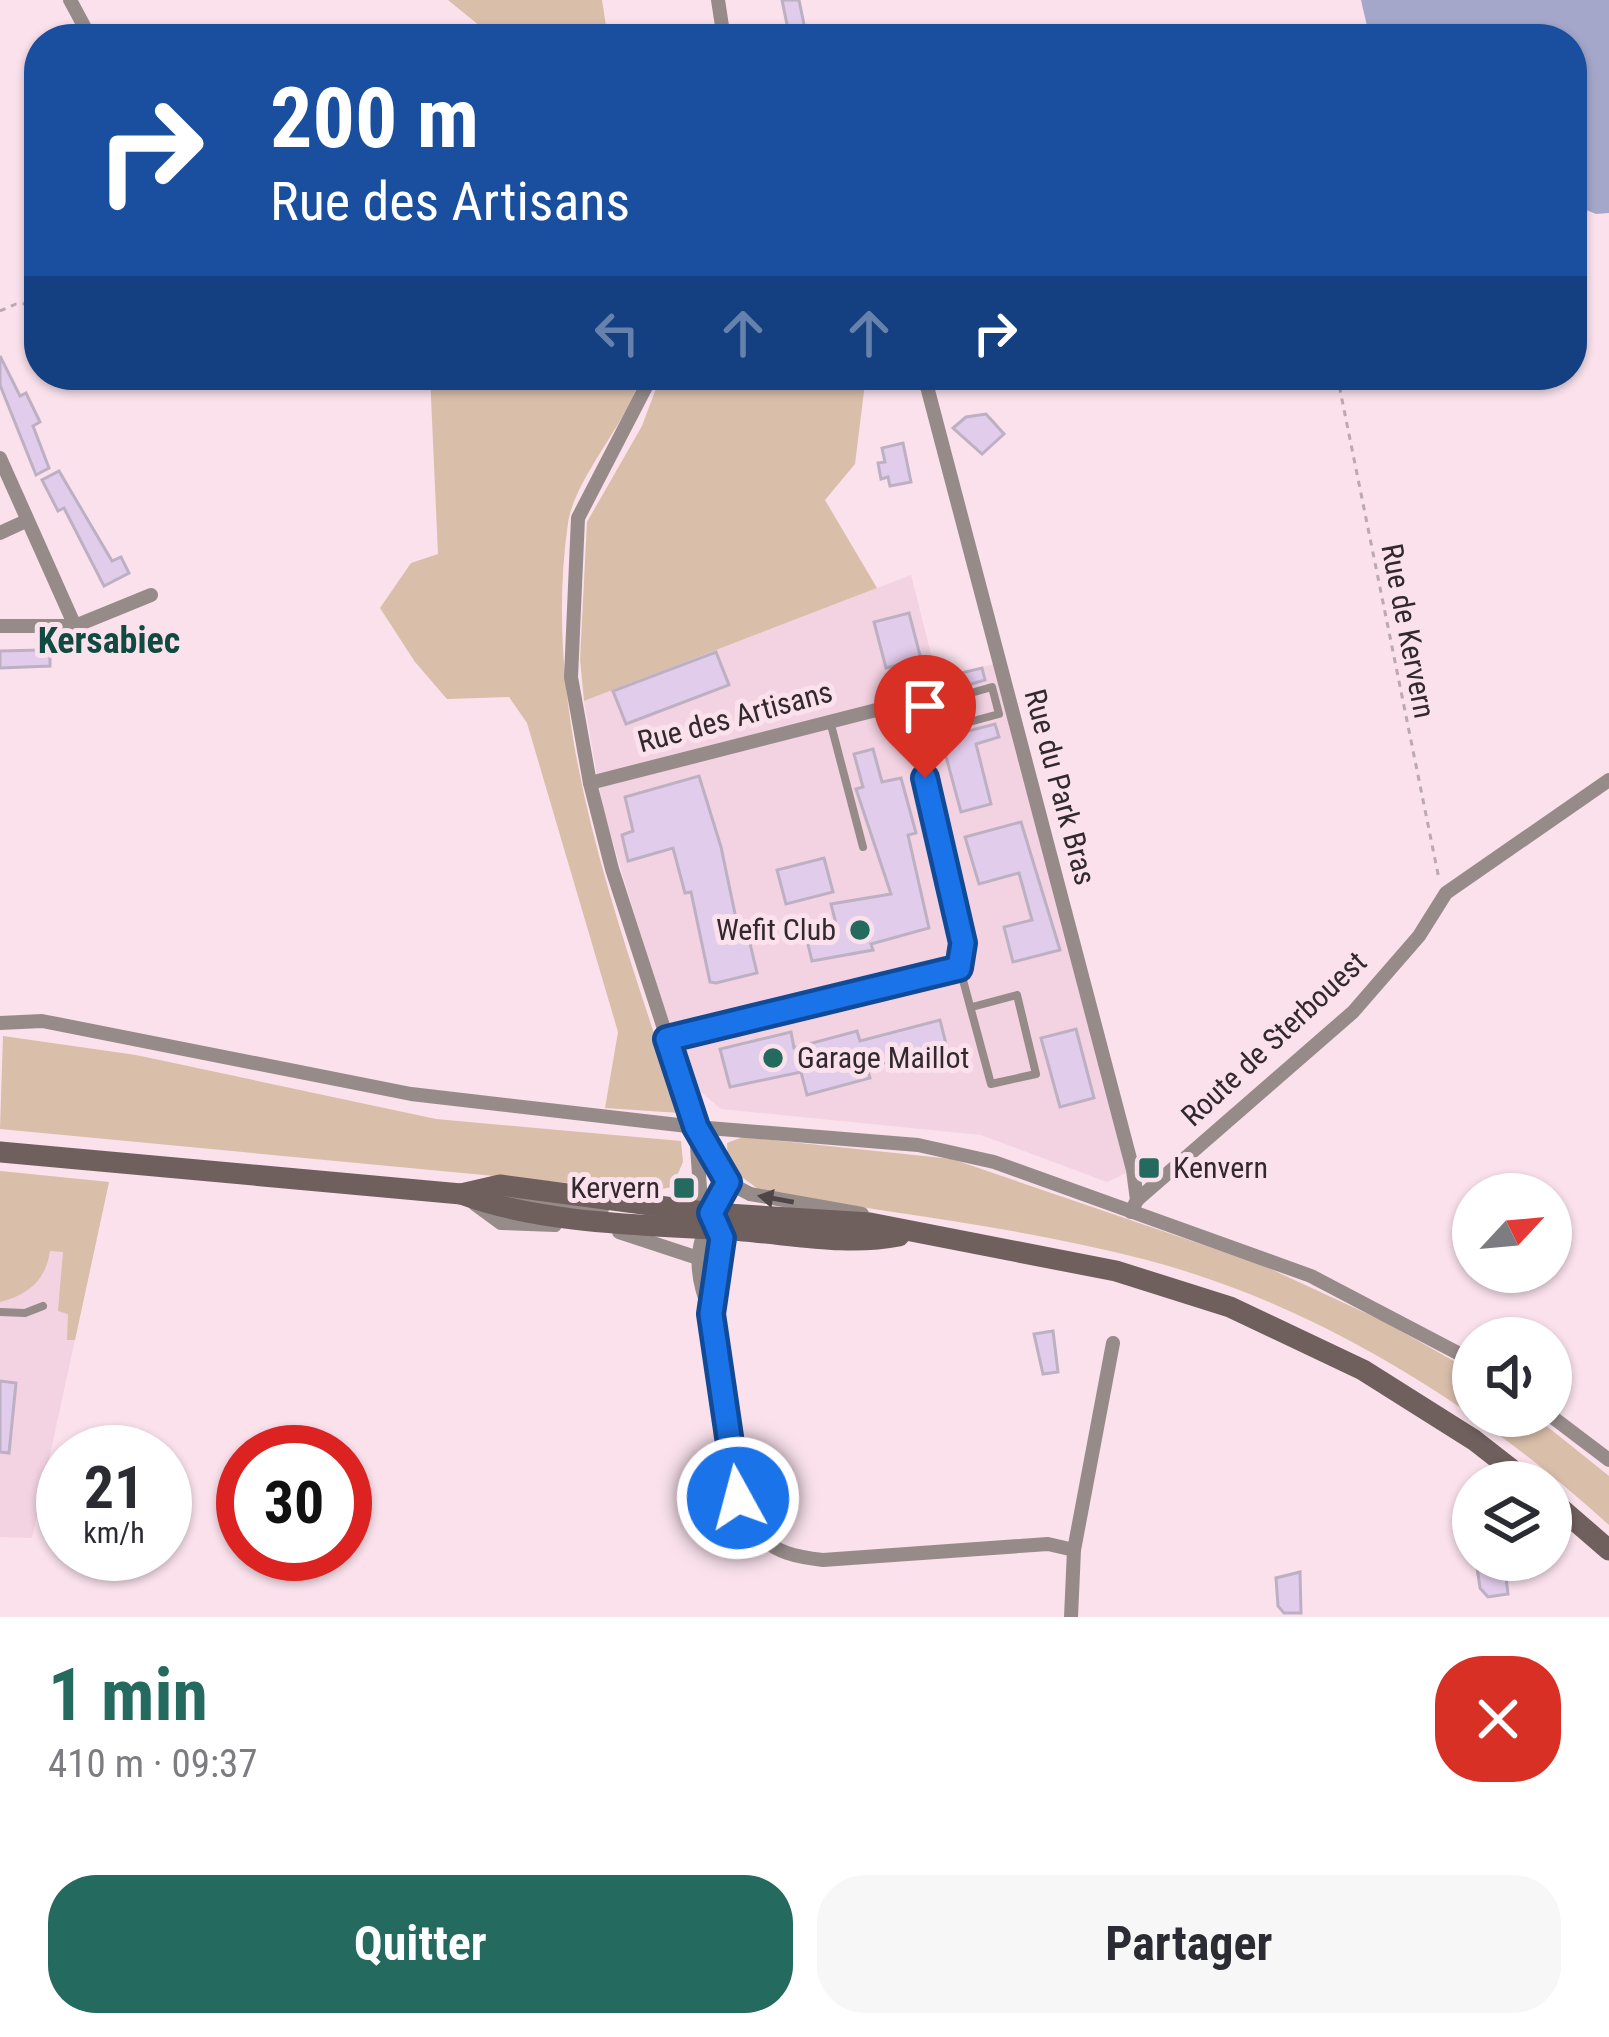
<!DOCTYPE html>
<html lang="fr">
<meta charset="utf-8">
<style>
body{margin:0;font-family:"Roboto Condensed",sans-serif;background:#f7f7f7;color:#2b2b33;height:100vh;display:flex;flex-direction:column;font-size:45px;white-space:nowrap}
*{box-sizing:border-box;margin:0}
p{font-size:39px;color:#7c7c81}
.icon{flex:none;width:66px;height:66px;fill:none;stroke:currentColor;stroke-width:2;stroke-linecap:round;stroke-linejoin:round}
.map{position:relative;height:1617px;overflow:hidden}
.sheet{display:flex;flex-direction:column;background:#fff;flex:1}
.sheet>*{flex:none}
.banner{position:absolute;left:24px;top:24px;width:1563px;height:366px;border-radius:48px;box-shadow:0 3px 9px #0004;background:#1a4fa0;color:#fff;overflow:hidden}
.needle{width:78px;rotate:64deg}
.tools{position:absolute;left:1452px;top:1173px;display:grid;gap:24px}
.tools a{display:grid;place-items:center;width:120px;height:120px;border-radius:50%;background:#fff;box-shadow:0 3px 9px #0004;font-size:60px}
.speed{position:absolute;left:36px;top:1425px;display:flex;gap:24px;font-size:60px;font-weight:700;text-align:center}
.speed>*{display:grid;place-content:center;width:156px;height:156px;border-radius:50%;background:#fff;box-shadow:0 3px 9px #0004;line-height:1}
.speed small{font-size:30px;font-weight:400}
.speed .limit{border:18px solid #d22;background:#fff;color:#111}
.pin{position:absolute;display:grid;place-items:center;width:102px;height:102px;color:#fff;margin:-123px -51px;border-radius:50% 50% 50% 0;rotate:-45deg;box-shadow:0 0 12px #0007}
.pin .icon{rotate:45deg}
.me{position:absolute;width:132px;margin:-66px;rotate:353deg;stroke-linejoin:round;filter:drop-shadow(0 0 9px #0008)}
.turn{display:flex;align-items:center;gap:42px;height:252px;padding:0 48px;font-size:54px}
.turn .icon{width:156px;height:156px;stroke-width:2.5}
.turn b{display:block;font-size:84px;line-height:102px}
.lanes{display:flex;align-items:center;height:114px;padding:0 48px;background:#0003;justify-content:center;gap:60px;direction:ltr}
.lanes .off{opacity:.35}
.round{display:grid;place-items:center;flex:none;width:126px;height:126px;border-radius:48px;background:#f7f7f7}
.summary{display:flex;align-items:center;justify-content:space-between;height:204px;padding:0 48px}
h1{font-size:72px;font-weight:700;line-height:90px;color:#246a5e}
.action{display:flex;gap:24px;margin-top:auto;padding:24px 48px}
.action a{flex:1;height:138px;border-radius:48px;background:#246a5e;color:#fff;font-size:48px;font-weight:700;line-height:138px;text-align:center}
.action a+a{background:#f7f7f7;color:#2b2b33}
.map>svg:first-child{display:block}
</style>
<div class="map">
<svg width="1609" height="1617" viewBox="0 0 1609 1617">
<rect width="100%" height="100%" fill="#fae1ec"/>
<!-- built -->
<g fill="#f3d2e1">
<path d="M911,575L937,678L999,663L1133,1170L1107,1182L981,1135L721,1109L694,1086L659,994L604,813L584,701Z"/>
<path d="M0,1171L109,1182L32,1538L0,1537Z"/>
</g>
<!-- green -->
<g fill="#d9beaa">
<path d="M448,0H602L608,39H496Z"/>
<path d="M430,375H641C629,421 575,477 568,523C539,725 620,924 680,1113L605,1108L618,1032L527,723L509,697L447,699L415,662L380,608L411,563L438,554Z"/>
<path d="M661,375H905L865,383L855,464L825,500L877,588L584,701L580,659L587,522L642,426Z"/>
<path d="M3,1036L136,1055L436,1119L681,1141L683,1162L672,1187L652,1191L0,1129Z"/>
<path d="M743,1137L952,1159L1262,1265L1385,1322L1473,1372V1416H1534L1609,1476V1525C1479,1407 1318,1305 1147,1260C1021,1227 889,1213 761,1191L728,1167L727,1143Z"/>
<path d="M0,1171L109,1182L75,1340H67L68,1314L58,1311L63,1252L50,1251C46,1280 28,1295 0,1302Z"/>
</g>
<!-- water -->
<path fill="#a4a7c9" d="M1361,0H1609V213L1596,214L1572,204V39H1370Z"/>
<!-- building -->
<g fill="#e2ccec" stroke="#bdb0c3" stroke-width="3">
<path d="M782,0H799L807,39H790Z"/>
<path d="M0,356L20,396L26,393L40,422L33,426L49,468L36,475L0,385Z"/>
<path d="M986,414L1004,434L982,454L953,428L966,417Z"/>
<path d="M903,443L911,482L890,486L888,477L881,479L878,463L885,462L882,448Z"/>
<path d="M59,471L112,561L121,557L129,573L104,586L64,508L58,511L42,480Z"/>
<path d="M909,613L921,659L886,668L874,622Z"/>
<path d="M41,650L50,652V666L0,668V651Z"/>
<path d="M716,652L729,685L626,724L613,691Z"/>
<path d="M982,668L985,680L931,696L927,681Z"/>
<path d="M995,724L999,737L976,744L991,804L961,812L941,738Z"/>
<path d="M873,749L882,782L901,778L916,833L908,835L929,928L871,944L873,950L812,961L805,932L836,924L831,904L891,894L856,789L863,787L854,754Z"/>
<path d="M699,776L721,847L739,933L747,931L757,973L716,983L710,982L691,892L685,893L673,848L628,861L622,835L633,831L625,797Z"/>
<path d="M1021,822L1060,950L1013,962L1004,927L1032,920L1019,873L979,884L965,837Z"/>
<path d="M824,858L833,892L786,904L777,870Z"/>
<path d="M940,1020L947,1048L867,1068L870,1078L807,1095L801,1072L730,1087L720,1049L791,1032L794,1048L857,1031L860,1041Z"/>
<path d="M1076,1029L1094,1098L1060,1107L1041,1038Z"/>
<path d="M1053,1331L1058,1372L1043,1374L1034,1334Z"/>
<path d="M0,1381L16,1383L9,1453L0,1452Z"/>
<path d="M1476,1560H1504L1508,1594L1488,1597L1480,1588Z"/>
<path d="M1300,1572L1301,1613H1284L1278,1606L1276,1578Z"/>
</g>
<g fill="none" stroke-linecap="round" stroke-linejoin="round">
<!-- path -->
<g stroke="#bca8b1" stroke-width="3" stroke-dasharray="6 6" stroke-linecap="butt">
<path d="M0,311L16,304L39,303"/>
<path d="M1337,375L1439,879"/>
</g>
<!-- service -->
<g stroke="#978b8a" stroke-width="8">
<path d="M830,721L863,847"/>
<path d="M917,736L999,714L992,687L904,712L895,676L921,669"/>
<path d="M960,969L991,1084L1036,1074L1017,995L972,1007"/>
<path d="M0,1312L25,1313L43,1306"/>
</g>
<!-- minor -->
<g stroke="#978b8a" stroke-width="14">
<path d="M70,0L91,39"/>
<path d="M718,0L724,39"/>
<path d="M652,375L578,518L571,677L590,783L612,869L696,1127L727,1182L750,1194L862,1214"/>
<path d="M924,375L1133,1170L1137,1200L1131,1212"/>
<path d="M0,458L75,626"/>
<path d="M0,533L26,521"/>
<path d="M0,626H75L151,595"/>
<path d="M590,783L888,707L904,712L916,737L963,943L960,967L667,1039"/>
<path d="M0,1023L42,1021L411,1094L696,1127L918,1145L994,1162L1311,1276L1473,1361"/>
<path d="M696,1132L701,1203L711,1213"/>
<path d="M727,1182C702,1234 686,1256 711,1314C719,1361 731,1502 756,1532C774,1553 797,1557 823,1560L1048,1544L1074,1550"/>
<path d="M505,1198L602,1209"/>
<path d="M1137,1200L1353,1012L1419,936L1446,893L1609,780"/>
<path d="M475,1204L501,1223L555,1225"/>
<path d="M619,1232L695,1257L721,1254"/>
<path d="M711,1314L721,1238L714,1226"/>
<path d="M1551,1416L1609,1460"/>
<path d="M1071,1617L1074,1550L1113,1343"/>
</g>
<!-- secondary -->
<g stroke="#6f5f5d" stroke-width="21">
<path d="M0,1152L461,1194C544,1225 654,1225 743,1231C794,1235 849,1246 899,1236"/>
<path d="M461,1194L500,1185L711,1213L870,1223L1116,1271L1230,1307L1363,1370L1474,1440L1528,1482"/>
<path d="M1551,1500L1609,1550"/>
</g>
</g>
<!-- one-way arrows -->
<defs><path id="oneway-solid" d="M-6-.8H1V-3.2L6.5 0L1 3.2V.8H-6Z" transform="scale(3)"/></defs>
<use fill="#504649" href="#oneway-solid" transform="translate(776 1199) rotate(-170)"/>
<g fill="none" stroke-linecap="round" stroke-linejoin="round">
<defs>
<path id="route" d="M738,1498L711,1314L722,1238L711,1213L728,1182L696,1127L667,1039L959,968L963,943L925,778"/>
</defs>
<!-- route casing -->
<use href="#route" stroke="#114b97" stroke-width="30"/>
<!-- route -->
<use href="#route" stroke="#1a73e8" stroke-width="21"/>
</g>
<!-- markers -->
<g fill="#246a5e" stroke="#fae1ec" stroke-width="4.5">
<circle cx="860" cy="930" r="12"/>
<circle cx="773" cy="1058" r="12"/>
<rect x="1137" y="1156" width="24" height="24" rx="6"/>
<rect x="672" y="1176" width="24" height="24" rx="6"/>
</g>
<g text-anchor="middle" stroke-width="10" stroke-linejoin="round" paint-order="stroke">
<!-- street labels -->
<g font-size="30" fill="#32292d" stroke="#fae1ec">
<text transform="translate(1408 631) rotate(79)" y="10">Rue de Kervern</text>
<text transform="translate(735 717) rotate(-15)" y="10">Rue des Artisans</text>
<text transform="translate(1060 787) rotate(75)" y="10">Rue du Park Bras</text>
<text transform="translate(1274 1039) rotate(-43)" y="10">Route de Sterbouest</text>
</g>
<!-- poi labels -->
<g font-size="30" fill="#32292d" stroke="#fae1ec" text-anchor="end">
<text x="836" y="940">Wefit Club</text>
<text x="797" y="1068" text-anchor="start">Garage Maillot</text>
<text x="1173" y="1178" text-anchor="start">Kenvern</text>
<text x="660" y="1198">Kervern</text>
</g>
<!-- quarter labels -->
<g font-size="36" font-weight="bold" fill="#104a40" stroke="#fae1ec">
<text x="109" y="653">Kersabiec</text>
</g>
</g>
</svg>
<div class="tools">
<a><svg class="needle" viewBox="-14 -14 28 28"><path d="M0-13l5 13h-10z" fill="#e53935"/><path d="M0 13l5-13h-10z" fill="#7c7c81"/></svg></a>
<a><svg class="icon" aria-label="sound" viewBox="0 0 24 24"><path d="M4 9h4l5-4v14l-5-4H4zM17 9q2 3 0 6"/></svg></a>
<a><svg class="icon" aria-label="layers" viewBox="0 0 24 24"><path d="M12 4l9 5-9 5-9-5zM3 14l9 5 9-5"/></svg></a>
</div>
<div class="speed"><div>21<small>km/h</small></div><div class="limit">30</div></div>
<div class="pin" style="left:925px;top:778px;background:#d93025"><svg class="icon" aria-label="arrive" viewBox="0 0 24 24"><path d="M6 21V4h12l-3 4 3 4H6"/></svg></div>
<svg class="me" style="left:738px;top:1498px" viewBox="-20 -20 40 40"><circle r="17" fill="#1a73e8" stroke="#fff" stroke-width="3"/><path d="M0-11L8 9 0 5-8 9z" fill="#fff"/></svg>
<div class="banner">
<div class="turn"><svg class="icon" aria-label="right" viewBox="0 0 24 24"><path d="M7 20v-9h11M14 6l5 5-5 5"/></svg><div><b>200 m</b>Rue des Artisans</div></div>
<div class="lanes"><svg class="icon off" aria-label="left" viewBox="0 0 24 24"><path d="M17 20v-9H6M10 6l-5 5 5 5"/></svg><svg class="icon off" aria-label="ahead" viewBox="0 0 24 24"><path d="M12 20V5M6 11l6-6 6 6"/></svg><svg class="icon off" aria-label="ahead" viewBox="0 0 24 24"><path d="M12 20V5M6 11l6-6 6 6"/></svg><svg class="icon" aria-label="right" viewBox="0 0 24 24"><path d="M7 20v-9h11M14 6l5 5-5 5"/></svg></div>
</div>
</div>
<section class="sheet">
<div class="summary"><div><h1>1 min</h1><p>410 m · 09:37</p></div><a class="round" style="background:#d93025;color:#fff"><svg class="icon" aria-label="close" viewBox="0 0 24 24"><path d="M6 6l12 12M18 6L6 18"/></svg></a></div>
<div class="action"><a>Quitter</a><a>Partager</a></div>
</section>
